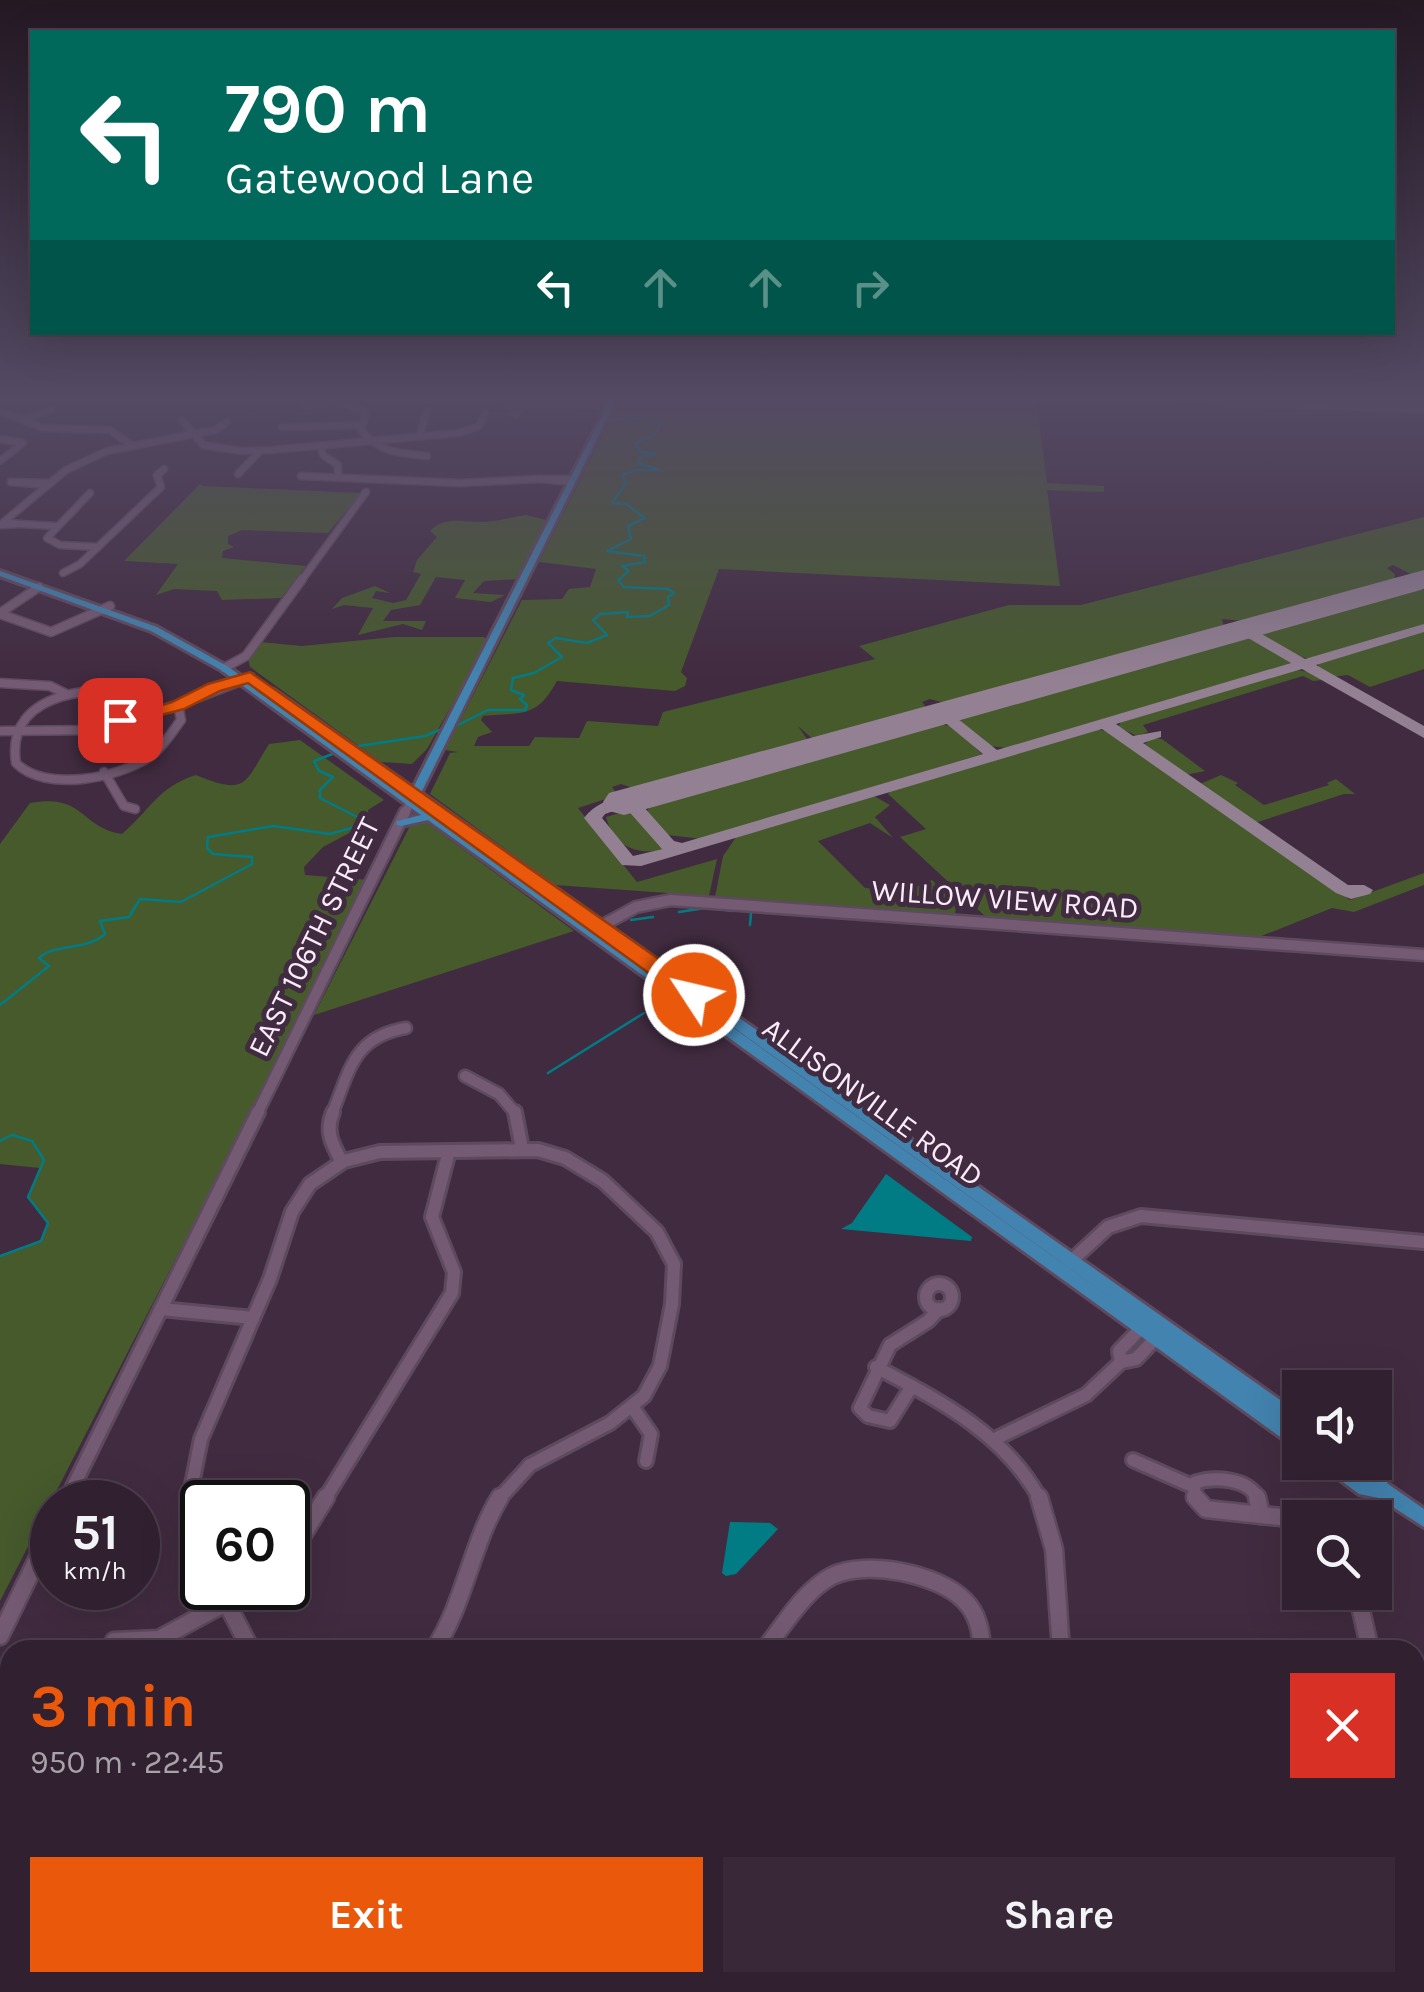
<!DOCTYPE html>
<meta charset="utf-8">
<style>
body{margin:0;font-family:Karla,sans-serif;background:#392838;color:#f1f3f6;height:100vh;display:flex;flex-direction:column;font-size:38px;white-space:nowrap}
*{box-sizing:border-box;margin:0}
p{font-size:32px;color:#a8a3ab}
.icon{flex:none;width:55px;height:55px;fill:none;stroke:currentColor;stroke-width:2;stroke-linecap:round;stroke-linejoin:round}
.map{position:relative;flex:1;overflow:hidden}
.panel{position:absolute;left:0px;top:1640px;width:1425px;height:352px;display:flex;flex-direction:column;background:#312030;border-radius:30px 30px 0 0;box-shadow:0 10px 40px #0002,0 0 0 2px #4c3e4c}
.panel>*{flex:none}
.hud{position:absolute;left:30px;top:30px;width:1365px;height:305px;border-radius:0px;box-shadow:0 10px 40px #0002,0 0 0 2px #4c3e4c;background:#00695c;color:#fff;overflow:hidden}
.tools{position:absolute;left:1282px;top:1370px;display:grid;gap:20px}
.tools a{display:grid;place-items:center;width:110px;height:110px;border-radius:0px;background:#312030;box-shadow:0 10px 40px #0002,0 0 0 2px #4c3e4c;font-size:50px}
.speed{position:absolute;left:30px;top:1480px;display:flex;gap:20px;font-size:50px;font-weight:700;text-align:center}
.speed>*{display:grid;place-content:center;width:130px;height:130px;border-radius:50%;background:#312030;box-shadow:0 10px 40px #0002,0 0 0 2px #4c3e4c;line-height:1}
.speed small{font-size:25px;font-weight:400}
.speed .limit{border:5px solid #111;border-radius:15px;background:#fff;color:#111}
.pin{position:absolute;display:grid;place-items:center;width:85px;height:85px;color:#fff;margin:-42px;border-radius:20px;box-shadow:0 5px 15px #0006}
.me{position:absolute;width:110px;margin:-55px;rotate:305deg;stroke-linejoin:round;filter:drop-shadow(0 0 8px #0008)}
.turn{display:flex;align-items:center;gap:35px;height:210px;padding:0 30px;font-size:45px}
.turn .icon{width:130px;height:130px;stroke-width:2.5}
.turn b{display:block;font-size:70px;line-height:85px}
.lanes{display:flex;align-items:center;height:95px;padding:0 30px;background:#0003;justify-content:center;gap:50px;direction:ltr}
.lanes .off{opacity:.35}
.round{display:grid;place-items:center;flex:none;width:105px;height:105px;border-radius:0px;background:#392838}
.head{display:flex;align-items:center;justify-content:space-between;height:170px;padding:0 30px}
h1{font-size:60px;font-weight:700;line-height:75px;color:#ea580c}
.button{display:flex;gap:20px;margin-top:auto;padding:20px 30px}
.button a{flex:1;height:115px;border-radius:0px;background:#ea580c;color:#fff;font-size:40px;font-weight:700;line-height:115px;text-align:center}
.button a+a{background:#392838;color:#f1f3f6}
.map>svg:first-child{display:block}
</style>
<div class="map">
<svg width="1424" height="1992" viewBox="0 0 1424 1992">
<rect width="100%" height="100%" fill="#412b40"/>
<!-- green -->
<g fill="#465a2c">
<path d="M412,398H610L605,409L528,406L516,420L506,414L512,411L503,408L506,405L501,403Z"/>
<path d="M621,398H1036L1047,483L1104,486V492L1047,490L1060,586L719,569L681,672L687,678L685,686L675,691L557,681C536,719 523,712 483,716L481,720L492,732L478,737L474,746H529L535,737L579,738L587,721L658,726L663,712L875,659L859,646L1009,605H1081L1424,517V581L1393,565L1387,568L1395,574L1394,580L1244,621L1222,619L1224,627L948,704L930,699L922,702L925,706L922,711L815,741L798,726L809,742L639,790L621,784L612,787L618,795L578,808L637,882L717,859L709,896L555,885L430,794L450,753L458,752L445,750L522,600L562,599L569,589L590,587L596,569L539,562Z"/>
<path d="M200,484L203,486L362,493L328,533L242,530L228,536V544L234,547L223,551L222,558L306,566L281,598L222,600L217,591L174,589L156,595L178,564L124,561Z"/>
<path d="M526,515L546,520L519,579L484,581L473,593L505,595L491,602L455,598L465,580L436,577L420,605L391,610L383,621H426L422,630L403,624L358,635L373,608L344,605L332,609L342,598L375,586L390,593L376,591L372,598L393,603L406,600L421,574L413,572L417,560L437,537L430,531C446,515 464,523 485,522C499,521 513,517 526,515Z"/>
<path d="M1411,590H1424V625L1311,659L1297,656L1261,635L1262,631Z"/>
<path d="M1424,631V669L1370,687L1348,675L1331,677L1317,668L1319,663Z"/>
<path d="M394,637H484L488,641L427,749L412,764L381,762L250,667L248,659L260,642L302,646Z"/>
<path d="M1243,637L1254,638L1291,663L1006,748L990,746L960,721L964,716Z"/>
<path d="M1296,670L1311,672L1322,680L1313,681L1303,676L1143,725L1148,732L1137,736L1118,727L1121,722Z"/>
<path d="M935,724L952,726L982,754L703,839L667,835L646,813L652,803Z"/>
<path d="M1096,729L1110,732L1350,900L1424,873V885L1354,912L1332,908L1259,937L985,916L900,837L926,829L888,794L891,790Z"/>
<path d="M1153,738L1162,739L1205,771L1185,775L1143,745Z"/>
<path d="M300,740L384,800L368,810L370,822L323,847L304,867L305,875L370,880L0,1601V1256L41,1241L48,1223L28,1197L40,1168L0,1164V844L30,803C85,793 79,827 122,834C151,809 158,787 196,775C247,796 244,784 269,744Z"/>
<path d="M1221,775L1238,783L1235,785L1264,805L1329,785L1327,783L1336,779L1355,794H1344L1255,823L1200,784Z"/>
<path d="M874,796L890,805L875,817L893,838L870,823L818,841L865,888L909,890L932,880L956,906L955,914L715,897L723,856L737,836Z"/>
<path d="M630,810L664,850C636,855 614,847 606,817Z"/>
<path d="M417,820L426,822L574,931L314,1015L411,824Z"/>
<path d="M0,1769L10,1771V1982L124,1983L119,1992H0Z"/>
<path d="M1415,1965L1424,1967V1992H1234L1233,1983L1415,1982Z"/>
</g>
<!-- water -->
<g fill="#027c84">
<path d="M886,1174L972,1237L971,1241L841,1229L852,1223Z"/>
<path d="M730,1522L770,1523L778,1529L736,1574L726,1576L722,1573Z"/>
</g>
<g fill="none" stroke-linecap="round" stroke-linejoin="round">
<!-- stream -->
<g stroke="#027c84" stroke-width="2.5">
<path d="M454,727L488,710H525L527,705L520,699L524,695L511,690L513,678L534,673L562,657L548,643L556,638L587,643L607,635L593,620L600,614L628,612L627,617L650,616L669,605L668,597L674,593L668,589L624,587L618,580L629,571L622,566L645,562L644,556L607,551L631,539L628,526L645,518L626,504L612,503L626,483L622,475L636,470H660L638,463L641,457L655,454L640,451L635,443L655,435L660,424L644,418L608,420L621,398"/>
<path d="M352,747L425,736L442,729"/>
<path d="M710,908L733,911"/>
<path d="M679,912L705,908"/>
<path d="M631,920L653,917"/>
<path d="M750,925L751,913"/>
<path d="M0,1005L49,966L39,958C57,942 84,952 105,934L100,921L129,917L140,899L181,902L252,864V857L213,854L207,848L208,837L274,826L330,834L359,826L361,819L320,798V790L333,777L319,771L314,761L335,753"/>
<path d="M548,1073L644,1013"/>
<path d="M0,1141L12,1135L32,1141L44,1160L28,1197L48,1223L41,1241L0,1256"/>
</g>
<!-- taxiway -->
<path fill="#938092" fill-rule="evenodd" d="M1424,624V632L1316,665L1424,726V738L1302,669L1116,724L1133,736L1161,731V737L1143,743L1348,885H1364L1373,890L1370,894L1351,899L1336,893L1102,729L641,866L622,865L584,818C595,803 616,795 635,797L674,841L682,843L983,754L937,716V710H947L997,750L1291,663L1238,632V626H1248L1305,659ZM625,807L662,849H663L633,856L602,818L605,814Z"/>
<!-- runway -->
<path fill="#938092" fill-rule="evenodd" d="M1424,570V589L639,811L624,815L609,811L603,802L609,793Z"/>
<defs>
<g id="minor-far4">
<path d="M332,398L366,412L361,430C379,453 399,453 427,456"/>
<path d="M1154,398L1424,410"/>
<path d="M305,405L333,400"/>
<path d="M0,411L43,428L110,430L131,445"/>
<path d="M23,419L51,410"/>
<path d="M182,420L203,445L241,451L271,450L459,433L479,426L485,413"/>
<path d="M282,427L361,425"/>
<path d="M420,434L427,411"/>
<path d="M0,439L23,443L0,461"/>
<path d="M321,447L323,455L338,465V475"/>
<path d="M238,474L260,451"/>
<path d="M301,476L460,483L540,479"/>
<path d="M572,482L540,479H573"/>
<path d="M48,485L11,482L50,483"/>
<path d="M90,493L47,538L60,545L98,547"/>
<path d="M20,524L56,526"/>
<path d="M0,525L66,470L107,451L215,430L227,422"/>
<path d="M2,525L20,524L4,522"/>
<path d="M63,573L80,564L161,487L157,475L164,469"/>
<path d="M301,581L366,492"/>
</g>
<g id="minor-far3">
<path d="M0,613L39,587"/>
<path d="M0,614L51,632L110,606"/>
<path d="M224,668L246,656L302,579"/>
<path d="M0,683L50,686L66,694"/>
<path d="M153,696C104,683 4,688 16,763C45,793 119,778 151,756C163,747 172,732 181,720L178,705"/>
<path d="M0,731L94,730L178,705L251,677"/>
<path d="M104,772L124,806L135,809"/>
<path d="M404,815L410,803"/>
</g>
<g id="minor-far2">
<path d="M594,930L636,907L671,900L1424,955"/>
<path d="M465,1076L499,1094L516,1114"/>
<path d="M257,1114L405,812"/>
<path d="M332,1114C350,1070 353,1037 406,1028"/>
</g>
<g id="minor-far1">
<path d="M333,1112C325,1132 332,1144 342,1162"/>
<path d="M515,1112L522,1149"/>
<path d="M1068,1264L1108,1227L1141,1216L1424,1242"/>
<circle cx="939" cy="1297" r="13"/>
<path d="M161,1309L253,1318"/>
<path d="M1121,1362L1119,1351L1145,1324"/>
<path d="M876,1367C940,1401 1004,1433 1040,1499"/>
<path d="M912,1386L890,1421L868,1416L860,1408L890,1345L928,1321L939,1309"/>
<path d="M633,1408L651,1434L646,1461"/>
<path d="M997,1438L1086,1395L1121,1362L1136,1359L1161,1333"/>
<path d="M1133,1460L1192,1486"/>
<path d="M67,1499L258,1112"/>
<path d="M189,1499L201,1439L270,1279L292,1212L310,1184L344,1161L380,1152L538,1150L565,1158L603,1181L657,1232L674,1264L672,1304L660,1366L644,1396L610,1423L530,1465L499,1499"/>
<path d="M325,1499L452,1293L454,1272L432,1217L449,1151"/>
<path d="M1195,1499L1194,1483C1214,1476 1249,1478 1258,1499"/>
</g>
<g id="minor">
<path d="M189,1497L193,1529L202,1555"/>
<path d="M1039,1497L1054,1549L1061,1650"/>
<path d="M1195,1497L1206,1509L1261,1515"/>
<path d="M1257,1497L1261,1515"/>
<path d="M66,1502L69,1497"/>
<path d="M1261,1515L1300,1519"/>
<path d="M288,1559L326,1497"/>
<path d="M219,1588L251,1650"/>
<path d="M1357,1592L1370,1650"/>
<path d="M0,1636L52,1529"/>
<path d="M114,1641L159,1639L253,1588"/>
<path d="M434,1650C465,1602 471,1545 500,1497"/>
<path d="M764,1650C784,1626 803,1591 832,1576C866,1559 938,1574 964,1600C978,1614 981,1631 982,1650"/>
<path d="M0,1754L10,1755"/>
<path d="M1415,1841L1424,1880"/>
<path d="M1415,1951L1424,1952"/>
<path d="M692,1982L751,1992"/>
<path d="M809,1982V1992"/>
<path d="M202,1992L207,1982"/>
<path d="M383,1992L385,1982"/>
<path d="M594,1992L608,1982"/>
</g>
<g id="major">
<path d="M611,398H617L421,793L1300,1414V1430L1294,1428L1300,1432V1450L1294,1447L428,820L401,826L397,825L396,823L397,821L421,815L221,670L151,631L0,576V571L157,627L227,666L409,796L266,692L271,689L274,690L413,788ZM416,800L1146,1323L416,801Z"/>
<path d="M1321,1462H1343L1350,1467L1348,1462H1370L1380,1469L1388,1484L1424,1509V1527L1379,1498L1359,1494L1323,1467Z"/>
</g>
</defs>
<!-- minor-far4 casing -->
<use href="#minor-far4" stroke="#5e4a5e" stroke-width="9"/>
<!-- minor-far3 casing -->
<use href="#minor-far3" stroke="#5e4a5e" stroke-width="11"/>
<!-- minor-far2 casing -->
<use href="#minor-far2" stroke="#5e4a5e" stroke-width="15"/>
<!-- minor-far1 casing -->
<use href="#minor-far1" stroke="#5e4a5e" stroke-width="18"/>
<!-- minor casing -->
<use href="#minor" stroke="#5e4a5e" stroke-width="21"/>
<!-- major casing -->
<use href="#major" stroke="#5e4a5e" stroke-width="6"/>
<!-- minor-far4 -->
<use href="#minor-far4" stroke="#745b73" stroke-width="6"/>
<!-- minor-far3 -->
<use href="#minor-far3" stroke="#745b73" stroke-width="8"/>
<!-- minor-far2 -->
<use href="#minor-far2" stroke="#745b73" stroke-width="10"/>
<!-- minor-far1 -->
<use href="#minor-far1" stroke="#745b73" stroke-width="12"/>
<!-- minor -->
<use href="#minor" stroke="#745b73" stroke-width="16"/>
<!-- major -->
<use href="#major" fill="#4383af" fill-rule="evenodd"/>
</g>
<!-- sky -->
<linearGradient id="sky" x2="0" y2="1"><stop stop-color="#241823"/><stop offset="0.59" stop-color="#544a64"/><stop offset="1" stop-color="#544a64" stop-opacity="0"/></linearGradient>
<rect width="1424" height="677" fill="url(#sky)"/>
<!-- route -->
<path fill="#ea580c" stroke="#983908" stroke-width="2.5" d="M250,672L703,990L706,995L703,1000H686L248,683L220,691L184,709L120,726L112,720L172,702L208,684Z"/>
<g text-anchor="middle" stroke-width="10" stroke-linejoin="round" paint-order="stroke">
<!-- street labels -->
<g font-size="30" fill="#faebf9" stroke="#412b40">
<text transform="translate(1005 899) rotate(4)" y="10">WILLOW VIEW ROAD</text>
<text transform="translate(314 937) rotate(-64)" y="10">EAST 106TH STREET</text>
<text transform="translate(873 1102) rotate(36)" y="10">ALLISONVILLE ROAD</text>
</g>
</g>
</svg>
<div class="tools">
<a><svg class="icon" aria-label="sound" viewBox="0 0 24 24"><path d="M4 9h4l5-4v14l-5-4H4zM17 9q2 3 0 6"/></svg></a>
<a><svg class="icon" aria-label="search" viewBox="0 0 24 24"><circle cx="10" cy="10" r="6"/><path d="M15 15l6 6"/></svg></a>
</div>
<div class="speed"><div>51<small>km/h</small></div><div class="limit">60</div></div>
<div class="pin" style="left:120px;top:720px;background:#d93025"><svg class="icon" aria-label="arrive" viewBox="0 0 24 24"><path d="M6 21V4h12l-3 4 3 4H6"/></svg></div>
<svg class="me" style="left:694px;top:995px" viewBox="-20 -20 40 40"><circle r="17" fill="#ea580c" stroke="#fff" stroke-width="3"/><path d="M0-11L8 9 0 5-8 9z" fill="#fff"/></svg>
<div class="hud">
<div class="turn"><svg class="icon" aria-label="left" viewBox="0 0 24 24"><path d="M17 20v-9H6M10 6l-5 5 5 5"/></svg><div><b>790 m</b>Gatewood Lane</div></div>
<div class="lanes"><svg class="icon" aria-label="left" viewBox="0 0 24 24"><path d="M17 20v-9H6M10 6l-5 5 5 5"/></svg><svg class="icon off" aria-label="ahead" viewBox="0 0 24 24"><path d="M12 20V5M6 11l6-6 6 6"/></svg><svg class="icon off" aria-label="ahead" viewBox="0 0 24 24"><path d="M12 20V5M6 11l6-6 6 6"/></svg><svg class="icon off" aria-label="right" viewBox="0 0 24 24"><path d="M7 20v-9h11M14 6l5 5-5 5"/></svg></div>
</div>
<section class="panel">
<div class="head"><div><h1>3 min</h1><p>950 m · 22:45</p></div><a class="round" style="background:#d93025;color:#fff"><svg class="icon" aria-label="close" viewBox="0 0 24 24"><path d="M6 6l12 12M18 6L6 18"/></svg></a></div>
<div class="button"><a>Exit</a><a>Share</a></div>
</section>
</div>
